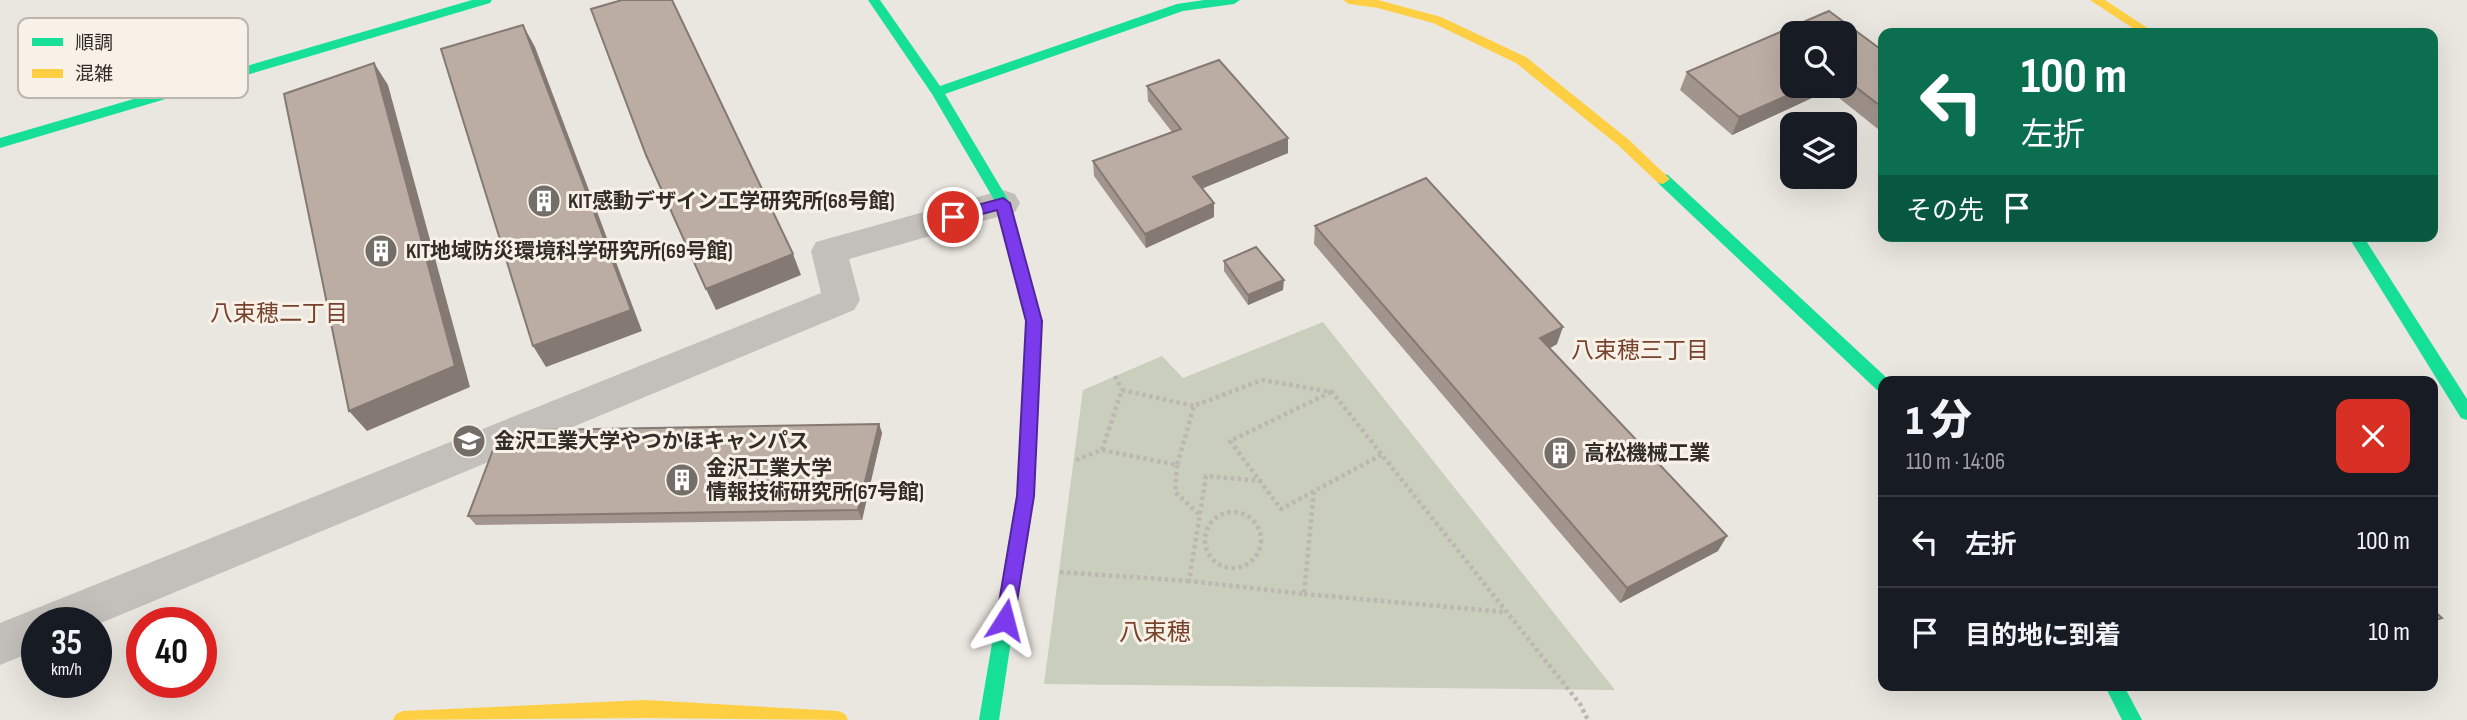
<!DOCTYPE html>
<html lang="ja">
<meta charset="utf-8">
<style>
body{margin:0;font-family:"Sofia Sans Condensed","Noto Sans JP",sans-serif;background:#20242c;color:#f1f3f6;height:100vh;display:flex;flex-direction:column;font-size:26px;white-space:nowrap}
*{box-sizing:border-box;margin:0}
p{font-size:23px;color:#9ea1a6}
.icon{flex:none;width:38px;height:38px;fill:none;stroke:currentColor;stroke-width:2;stroke-linecap:round;stroke-linejoin:round}
.map{position:relative;flex:1;overflow:hidden}
.panel{position:absolute;left:1878px;top:376px;width:560px;height:315px;display:flex;flex-direction:column;background:#171b24;border-radius:14px;box-shadow:0 7px 28px #0002}
.panel>*{flex:none}
.top-card{position:absolute;left:1878px;top:28px;width:560px;height:214px;border-radius:14px;box-shadow:0 7px 28px #0002;background:#0b6e4f;color:#fff;overflow:hidden}
.fabs{position:absolute;left:1780px;top:21px;display:grid;gap:14px}
.fabs a{display:grid;place-items:center;width:77px;height:77px;border-radius:14px;background:#171b24;box-shadow:0 7px 28px #0002;font-size:35px}
.speed{position:absolute;left:21px;top:607px;display:flex;gap:14px;font-size:35px;font-weight:700;text-align:center}
.speed>*{display:grid;place-content:center;width:91px;height:91px;border-radius:50%;background:#171b24;box-shadow:0 7px 28px #0002;line-height:1}
.speed small{font-size:18px;font-weight:400}
.speed .limit{border:10px solid #d22;background:#fff;color:#111}
.pin{position:absolute;display:grid;place-items:center;width:60px;height:60px;color:#fff;margin:-30px;border:4px solid #fff;border-radius:50%;box-shadow:0 2px 7px #0007}
.me{position:absolute;width:77px;margin:-38px;rotate:9deg;stroke-linejoin:round;filter:drop-shadow(0 0 5px #0008)}
.turn{display:flex;align-items:center;gap:24px;height:147px;padding:0 28px;font-size:32px}
.turn .icon{width:91px;height:91px;stroke-width:2.5}
.turn b{display:block;font-size:49px;line-height:60px}
.then{display:flex;align-items:center;height:66px;padding:0 28px;background:#0003;gap:14px;font-size:26px}
.round{display:grid;place-items:center;flex:none;width:74px;height:74px;border-radius:14px;background:#20242c}
.summary{display:flex;align-items:center;justify-content:space-between;height:119px;padding:0 28px}
h1{font-size:42px;font-weight:800;line-height:52px}
ul{padding:0;list-style:none}
li{display:flex;align-items:center;gap:21px;height:91px;padding:0 28px;border-top:2px solid #363941}
li div{flex:1}
li b{display:block;font-size:26px}
li em{font-style:normal}
.map>svg:first-child{display:block}
</style>
<div class="map">
<svg width="2467" height="720" viewBox="0 0 2467 720">
<rect width="100%" height="100%" fill="#eae6e0"/>
<!-- green -->
<path fill="#cacebc" d="M1323,322L1615,690L1044,684L1083,390L1162,356L1183,378Z"/>
<g fill="none" stroke-linecap="round" stroke-linejoin="round">
<!-- path -->
<g stroke="#bcb7b2" stroke-width="4.5" stroke-dasharray="3.5 3.5" stroke-linecap="butt">
<path d="M1115,376L1122,390"/>
<path d="M1331,392L1230,441L1281,509L1381,455"/>
<path d="M1102,450L1122,390L1194,406"/>
<path d="M1076,460L1102,450L1177,465L1194,406L1262,380L1332,392L1580,704L1588,720"/>
<path d="M1177,465L1175,492L1200,515"/>
<path d="M1262,481L1206,476L1189,581L1304,594L1314,491"/>
<circle cx="1233" cy="540" r="28"/>
<path d="M1060,572L1189,581"/>
<path d="M1304,594L1506,612"/>
</g>
<!-- street -->
<path fill="#c3bfba" fill-rule="evenodd" d="M1003,190L1015,194L1020,203L1015,212L849,259L860,300L854,310L96,625L37,623V650L0,665V623L821,293L811,251L816,242Z"/>
<!-- fast -->
<g fill="#16e098" fill-rule="evenodd">
<path d="M472,0H492L490,3L0,148V138Z"/>
<path d="M868,0H880L940,86L1177,4L1204,0H1240L1234,4L1183,11L945,94L1010,203L1042,321L1033,496L999,720H979L1017,496L1026,321L996,203L932,94Z"/>
<path d="M1663,174L1668,175L1889,380L1883,382V391L1877,390L1658,183L1656,179Z"/>
<path d="M2348,236H2363L2467,399V420L2461,418Z"/>
<path d="M2105,686H2124L2142,720H2122Z"/>
</g>
<!-- slow -->
<g fill="#ffcf43" fill-rule="evenodd">
<path d="M1343,0H1378L1441,17L1526,57L1629,140L1670,179L1663,184L1658,183L1619,146L1516,63L1433,23L1378,8L1349,4Z"/>
<path d="M2090,0H2105L2155,33H2140Z"/>
<path d="M645,700L838,711L845,714L848,720L645,718L393,720L396,714L403,711Z"/>
</g>
</g>
<!-- wall -->
<g fill="#a2958d" fill-rule="evenodd">
<path d="M1829,11L1883,51V133L1829,90L1732,135L1680,90L1687,72ZM1792,33H1844V86H1792Z"/>
<path d="M1147,86L1288,138V153L1202,188L1214,217L1146,248L1094,176L1093,161L1172,132L1148,101Z"/>
<path d="M1315,226L1557,344L1550,348L1718,551L1620,603L1314,244Z"/>
<path d="M1224,261L1283,290L1248,305L1224,271Z"/>
<path d="M879,424L882,433L862,520L476,525L468,516Z"/>
</g>
<!-- shaded-wall -->
<g fill="#847973">
<path d="M523,25L535,47L642,331L546,367L533,346Z"/>
<path d="M374,63L388,85L470,387L367,431L349,411Z"/>
<path d="M1808,86H1831L1829,90L1732,135L1739,117Z"/>
<path d="M1288,138V153L1194,192L1193,177Z"/>
<path d="M1214,203V217L1146,248L1145,234Z"/>
<path d="M793,254L801,275L716,310L706,289Z"/>
<path d="M1284,280L1283,290L1248,305V295Z"/>
<path d="M1563,327L1557,344L1536,356L1540,338Z"/>
<path d="M879,424L882,433L862,520L858,510Z"/>
<path d="M1727,536L1718,551L1620,603L1627,588Z"/>
</g>
<!-- building -->
<g fill="#bcada4" stroke="#847973" stroke-width="2">
<path d="M622,0H672L793,254L706,289L646,155L591,9Z"/>
<path d="M1829,11L1883,51V108L1844,78V33H1792V86H1808L1739,117L1687,72Z"/>
<path d="M523,25L631,310L533,346L441,49Z"/>
<path d="M1219,60L1288,138L1193,177L1214,203L1145,234L1093,161L1181,129L1147,86Z"/>
<path d="M374,63L455,366L349,411L284,94Z"/>
<path d="M1426,178L1563,327L1540,338L1727,536L1627,588L1315,226Z"/>
<path d="M1256,247L1284,280L1248,295L1224,261Z"/>
<path d="M879,424L858,510L468,516L493,450L541,430Z"/>
<path d="M2432,609L2442,618L2432,621Z"/>
</g>
<!-- route -->
<path fill="#7c3aed" stroke="#51269a" stroke-width="2" d="M1003,198L1010,203L1042,321L1034,496L1014,620L1012,626L1005,629L999,626L996,620L1017,496L1026,321L997,210L953,222L946,217L948,213Z"/>
<!-- icons -->
<defs>
<symbol id="building-disc" viewBox="-11 -11 22 22"><circle r="9.5" fill="#736e68" stroke="#f7f1e8"/><path d="M-4-6H4V6H1V3H-1V6H-4ZM-2.5-4.3h1.7v1.8h-1.7ZM.8-4.3h1.7v1.8H.8ZM-2.5-1h1.7V.8h-1.7ZM.8-1h1.7V.8H.8Z" fill="#fff"/></symbol>
<symbol id="university-disc" viewBox="-11 -11 22 22"><circle r="9.5" fill="#736e68" stroke="#f7f1e8"/><path d="M0-5L7-2L0 1L-7-2ZM-4 1L0 2.5L4 1V4Q0 6-4 4Z" fill="#fff"/></symbol>
</defs>
<g fill-rule="evenodd">
<use href="#building-disc" x="525" y="182" width="38" height="38"/>
<use href="#building-disc" x="362" y="232" width="38" height="38"/>
<use href="#university-disc" x="450" y="422" width="38" height="38"/>
<use href="#building-disc" x="1541" y="434" width="38" height="38"/>
<use href="#building-disc" x="663" y="461" width="38" height="38"/>
</g>
<g text-anchor="middle" stroke-width="6" stroke-linejoin="round" paint-order="stroke">
<!-- poi labels -->
<g font-size="21" font-weight="bold" fill="#332d28" stroke="#f7f1e8" text-anchor="start">
<text x="568" y="208">KIT感動デザイン工学研究所(68号館)</text>
<text x="406" y="258">KIT地域防災環境科学研究所(69号館)</text>
<text x="494" y="448">金沢工業大学やつかほキャンパス</text>
<text x="1584" y="460">高松機械工業</text>
<text x="706" y="475">金沢工業大学<tspan x="706" dy="24">情報技術研究所(67号館)</tspan></text>
</g>
<!-- neighbourhood labels -->
<g font-size="23" fill="#78432c" stroke="#f7f1e8">
<text x="279" y="321">八束穂二丁目</text>
<text x="1640" y="358">八束穂三丁目</text>
</g>
<!-- quarter labels -->
<g font-size="24" fill="#78432c" stroke="#f7f1e8">
<text x="1155" y="640">八束穂</text>
</g>
</g>
<!-- legend -->
<rect x="18" y="18" width="230" height="80" rx="10" fill="#f7f1e8" stroke="#bcb6ae" stroke-width="2"/>
<rect x="32" y="38" width="31" height="8" fill="#16e098"/>
<rect x="32" y="69" width="31" height="9" fill="#ffcf43"/>
<g font-size="19" fill="#332d28">
<text x="75" y="49">順調</text>
<text x="75" y="80">混雑</text>
</g>
</svg>
<div class="fabs">
<a><svg class="icon" aria-label="search" viewBox="0 0 24 24"><circle cx="10" cy="10" r="6"/><path d="M15 15l6 6"/></svg></a>
<a><svg class="icon" aria-label="layers" viewBox="0 0 24 24"><path d="M12 4l9 5-9 5-9-5zM3 14l9 5 9-5"/></svg></a>
</div>
<div class="speed"><div>35<small>km/h</small></div><div class="limit">40</div></div>
<div class="pin" style="left:953px;top:217px;background:#d93025"><svg class="icon" aria-label="arrive" viewBox="0 0 24 24"><path d="M6 21V4h12l-3 4 3 4H6"/></svg></div>
<svg class="me" style="left:1005px;top:620px" viewBox="-20 -20 40 40"><path d="M0-17L14 15 0 8-14 15z" fill="#7c3aed" stroke="#fff" stroke-width="4"/></svg>
<div class="top-card">
<div class="turn"><svg class="icon" aria-label="left" viewBox="0 0 24 24"><path d="M17 20v-9H6M10 6l-5 5 5 5"/></svg><div><b>100 m</b>左折</div></div>
<div class="then">その先<svg class="icon" aria-label="arrive" viewBox="0 0 24 24"><path d="M6 21V4h12l-3 4 3 4H6"/></svg></div>
</div>
<section class="panel">
<div class="summary"><div><h1>1 分</h1><p>110 m · 14:06</p></div><a class="round" style="background:#d93025;color:#fff"><svg class="icon" aria-label="close" viewBox="0 0 24 24"><path d="M6 6l12 12M18 6L6 18"/></svg></a></div>
<ul>
<li><svg class="icon" aria-label="left" viewBox="0 0 24 24"><path d="M17 20v-9H6M10 6l-5 5 5 5"/></svg><div><b>左折</b></div><em>100 m</em></li>
<li><svg class="icon" aria-label="arrive" viewBox="0 0 24 24"><path d="M6 21V4h12l-3 4 3 4H6"/></svg><div><b>目的地に到着</b></div><em>10 m</em></li>
</ul>
</section>
</div>
